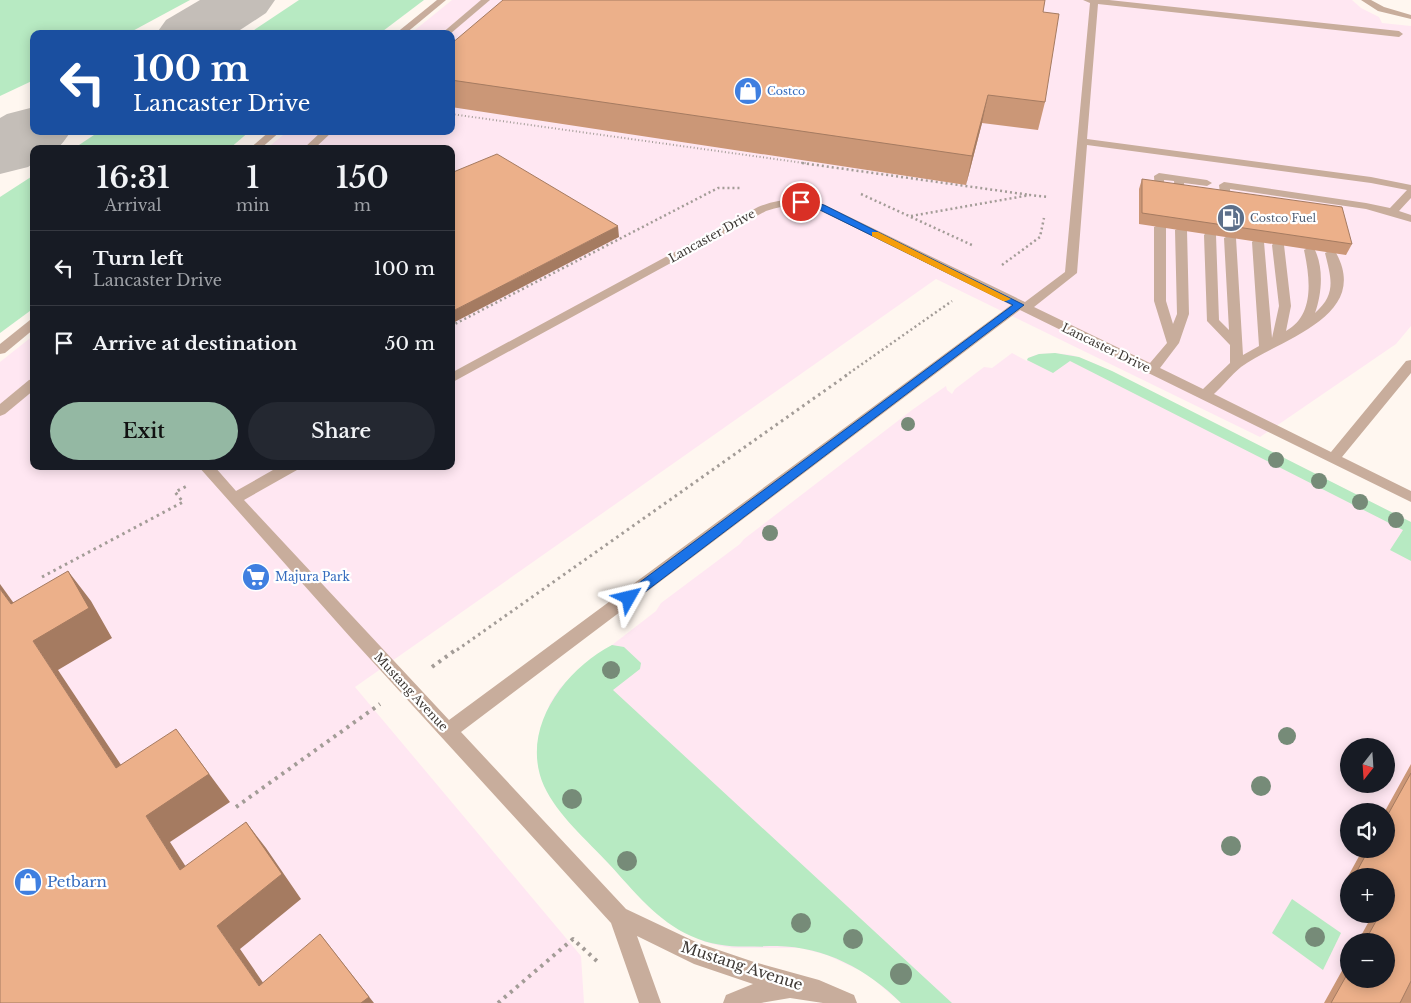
<!DOCTYPE html>
<meta charset="utf-8">
<style>
body{margin:0;font-family:"Libre Baskerville",serif;background:#242831;color:#f1f3f6;height:100vh;display:flex;flex-direction:column;font-size:19px;white-space:nowrap}
*{box-sizing:border-box;margin:0}
p{font-size:16px;color:#9ea1a6}
.icon{flex:none;width:28px;height:28px;fill:none;stroke:currentColor;stroke-width:2;stroke-linecap:round;stroke-linejoin:round}
.map{position:relative;flex:1;overflow:hidden}
.panel{position:absolute;left:30px;top:145px;width:425px;height:325px;display:flex;flex-direction:column;background:#171b24;border-radius:10px;box-shadow:0 2px 12px #0003}
.panel>*{flex:none}
.banner{position:absolute;left:30px;top:30px;width:425px;height:105px;border-radius:10px;box-shadow:0 2px 12px #0003;background:#1a4fa0;color:#fff;overflow:hidden}
.needle{width:32px;rotate:197deg}
.tools{position:absolute;left:1340px;top:738px;display:grid;gap:10px}
.tools a{display:grid;place-items:center;width:55px;height:55px;border-radius:50%;background:#171b24;box-shadow:0 2px 12px #0003;font-size:25px}
.pin{position:absolute;display:grid;place-items:center;width:42px;height:42px;color:#fff;margin:-21px;border:2px solid #fff;border-radius:50%;box-shadow:0 1px 5px #0007}
.me{position:absolute;width:55px;margin:-28px;rotate:53deg;stroke-linejoin:round;filter:drop-shadow(0 0 4px #0008)}
.turn{display:flex;align-items:center;gap:18px;height:105px;padding:0 20px;font-size:22px}
.turn .icon{width:65px;height:65px;stroke-width:2.5}
.turn b{display:block;font-size:35px;line-height:42px}
.eta{display:flex;justify-content:space-evenly;align-items:center;height:85px;text-align:center}
.eta b{font-size:30px;font-weight:600;line-height:35px}
.action{display:flex;gap:10px;margin-top:auto;padding:10px 20px}
.action a{flex:1;height:58px;border-radius:30px;background:#94b8a3;color:#111;font-size:20px;font-weight:600;line-height:58px;text-align:center}
.action a+a{background:#242831;color:#f1f3f6}
ul{padding:0;list-style:none}
li{display:flex;align-items:center;gap:15px;height:75px;padding:0 20px;border-top:1px solid #363941}
li div{flex:1}
li b{display:block;font-size:19px}
li em{font-style:normal}
.map>svg:first-child{display:block}
</style>
<div class="map">
<svg width="1411" height="1003" viewBox="0 0 1411 1003">
<rect width="100%" height="100%" fill="#fff7f0"/>
<!-- commercial -->
<g fill="#ffe7f2" fill-rule="evenodd">
<path d="M452,0H1352L1361,8L1379,17L1382,23L1411,26V326L1396,344L1260,437L936,279L355,687L581,956L584,1003H0V362L34,335V466H451V149H266L288,131H451V34H410Z"/>
<path d="M1012,353L1027,361L1028,358L1039,354L1055,353L1072,355L1096,364L1411,522V1003H901L867,974L827,955L800,948H734L721,946L705,942L681,931L649,907L566,818L549,795L541,778L538,760L540,731L550,703L560,688L572,676L656,611L661,603L740,544L744,539L912,410L946,386L947,390L952,394L955,389L984,367L992,368ZM1349,746H1386V784H1349ZM1349,811H1386V849H1349ZM1349,876H1386V914H1349ZM1349,941H1386V979H1349Z"/>
</g>
<!-- green -->
<g fill="#b7eac2">
<path d="M0,0H190L127,34H34V80L0,96Z"/>
<path d="M299,0H424L379,34H248Z"/>
<path d="M100,131H250L229,149H73Z"/>
<path d="M34,175V308L0,333V197Z"/>
<path d="M1055,353L1079,357L1112,371L1411,522V561L1390,550L1403,530L1070,361L1053,373L1027,360L1028,358L1039,354Z"/>
<path d="M612,645L624,647L641,663L640,669L613,690L952,1003H901C867,969 825,947 777,946C745,946 722,950 691,936C657,921 634,891 609,864C587,840 558,816 544,786C519,730 564,670 612,645Z"/>
<path d="M1292,899L1341,933L1323,970L1272,933Z"/>
</g>
<g fill="none" stroke-linecap="round" stroke-linejoin="round">
<!-- taxiway -->
<g fill="#c4beb8" fill-rule="evenodd">
<path d="M200,0H275L266,13L234,34H156L166,20Z"/>
<path d="M34,107V131H71C57,152 58,149 34,149V163L28,167L0,174V118L7,114Z"/>
</g>
<!-- path-far3 -->
<path stroke="#a39c97" stroke-width="2" stroke-dasharray="1 2.5" stroke-linecap="butt" d="M451,114L811,164"/>
<!-- path-far2 -->
<g stroke="#a39c97" stroke-width="2.5" stroke-dasharray="2 3" stroke-linecap="butt">
<path d="M802,163L1030,195"/>
<path d="M861,194L974,246"/>
<path d="M911,216L1030,195L1048,197"/>
<path d="M1002,265L1040,237L1044,218"/>
<path d="M451,326L718,188H741"/>
<path d="M845,376L952,301"/>
</g>
<!-- path-far1 -->
<g stroke="#a39c97" stroke-width="3" stroke-dasharray="2.5 4" stroke-linecap="butt">
<path d="M42,577L183,502L175,492L187,486"/>
<path d="M457,650L847,375"/>
</g>
<!-- path -->
<g stroke="#a39c97" stroke-width="4" stroke-dasharray="3 5" stroke-linecap="butt">
<path d="M432,667L458,648"/>
<path d="M236,807L380,704"/>
<path d="M498,1003L573,939L599,963"/>
</g>
<!-- minor -->
<g fill="#c8ad9c" fill-rule="evenodd">
<path d="M437,0H446L405,34H395Z"/>
<path d="M481,0H490L450,34H441Z"/>
<path d="M1083,0H1109L1399,31L1403,34L1399,37L1098,4L1087,139L1371,177L1411,185V198L1399,211L1411,215V222L1366,209L1230,189L1231,202L1226,205L1221,202L1219,185L1224,182L1366,203L1390,208L1407,190L1371,183L1087,145L1077,273L1034,307L1150,363L1167,343L1154,301V227L1160,224L1166,227V301L1173,324L1177,314L1175,230L1181,227L1185,228L1187,230L1189,314L1179,343L1160,368L1203,389L1230,363V345L1207,321L1204,235L1206,233L1210,232L1216,235L1219,320L1229,330L1224,238L1230,235L1236,238L1243,355L1259,346L1252,242L1254,240H1262L1264,242L1272,338L1279,306L1272,245L1274,243H1282L1284,245L1291,306L1286,331C1315,315 1310,278 1304,250L1310,247L1314,248C1324,267 1322,293 1315,313C1337,294 1331,278 1325,253L1331,250L1335,251C1373,317 1279,339 1241,367C1231,375 1223,386 1214,394L1331,452L1406,361L1411,360V373L1342,457L1411,491V502L1020,310L461,732L626,909L698,943L754,962L819,980L854,995L857,1003H823L790,998L761,1003H723L726,995L753,984L694,964L637,936L661,1003H639L611,923L351,638L198,466H214L236,491L280,466H299L297,470L244,500L449,720L1011,305L817,209C800,203 783,205 766,211L451,383V373L758,207C781,198 802,197 825,205L1025,302L1065,272L1090,3Z"/>
<path d="M1361,0H1371L1384,7L1411,15V19L1378,11Z"/>
<path d="M270,131H281L260,149H249Z"/>
<path d="M322,131H333L314,149H303Z"/>
<path d="M1159,173L1207,180L1212,183L1207,186L1184,183L1185,195L1180,198L1175,195L1174,181L1164,180L1165,192L1160,195L1155,192L1154,176Z"/>
<path d="M34,319V329L5,353L0,354V344L30,320Z"/>
<path d="M34,379V390L5,414L0,416V404L29,380Z"/>
</g>
</g>
<!-- trees -->
<g fill="#768b78">
<circle cx="908" cy="424" r="7"/>
<circle cx="1276" cy="460" r="8"/>
<circle cx="1319" cy="481" r="8"/>
<circle cx="1360" cy="502" r="8"/>
<circle cx="1396" cy="520" r="8"/>
<circle cx="770" cy="533" r="8"/>
<circle cx="611" cy="670" r="9"/>
<circle cx="1287" cy="736" r="9"/>
<circle cx="1261" cy="786" r="10"/>
<circle cx="572" cy="799" r="10"/>
<circle cx="1231" cy="846" r="10"/>
<circle cx="627" cy="861" r="10"/>
<circle cx="801" cy="923" r="10"/>
<circle cx="1315" cy="937" r="10"/>
<circle cx="853" cy="939" r="10"/>
<circle cx="901" cy="974" r="11"/>
</g>
<!-- wall -->
<g fill="#cb9777">
<path d="M1043,12L1045,102L1038,130L982,123L966,185L451,107V44Z"/>
<path d="M1142,179L1352,244L1346,255L1139,224V189Z"/>
<path d="M1411,764V1003H1324L1349,958V979L1386,941H1358L1373,914H1386V876H1349V882L1346,880L1363,849H1386V811H1385Z"/>
</g>
<!-- shaded-wall -->
<g fill="#a57b61">
<path d="M988,95L982,123L966,185L972,156Z"/>
<path d="M618,226L619,237L451,324V312Z"/>
<path d="M68,571L91,601L112,638L58,670L141,795L116,768L33,641Z"/>
<path d="M0,584L36,634L11,604L0,589Z"/>
<path d="M176,729L230,802L170,842L204,895L180,870L146,816Z"/>
<path d="M246,822L266,848L301,899L240,949L277,1003L259,986L217,926Z"/>
<path d="M320,934L374,1003H361Z"/>
</g>
<!-- building -->
<g fill="#ecb08a" stroke="#a57b61">
<path d="M503,0H1045L1043,12L1059,14L1045,102L988,95L972,156L451,80V44Z"/>
<path d="M497,154L618,226L451,312V173Z"/>
<path d="M1142,179L1342,207L1352,244L1142,213Z"/>
<path d="M68,571L89,608L33,641L116,768L176,729L209,774L146,816L180,870L246,822L282,874L217,926L259,986L320,934L369,997L361,1003H0V589L11,604Z"/>
<path d="M1411,773V981L1400,1003H1331L1349,971V979H1386V941H1365L1380,914H1386V902L1390,894L1386,891V876H1365L1357,871L1369,849H1386V818Z"/>
</g>
<!-- route -->
<path fill="#1a73e8" stroke="#114b97" d="M801,199L824,205L1024,305L633,601H624L623,598L624,594L1013,305L818,209L798,203V200Z"/>
<!-- slow -->
<path fill="#f59e0b" d="M872,232H878L1011,299L1006,301H1003L872,236Z"/>
<!-- icons -->
<defs>
<symbol id="shop-disc" viewBox="-11 -11 22 22"><circle r="9.5" fill="#3f7fe0" stroke="#fff"/><path d="M-5-2.5h2.3a2.7 3.5 0 0 1 5.4 0H5L5.5 6h-11ZM-1.5-2.5h3a1.5 2.3 0 0 0-3 0Z" fill="#fff"/></symbol>
<symbol id="fuel-disc" viewBox="-11 -11 22 22"><circle r="9.5" fill="#5c6f8a" stroke="#fff"/><path d="M-5.5-6h7V0h2V4h1.3V-2.5L3-4.5l.8-.8L6-3V5H2.5V1h-1V6h-7ZM-4.2-4.7v3.2H.2V-4.7Z" fill="#fff"/></symbol>
<symbol id="supermarket-disc" viewBox="-11 -11 22 22"><circle r="9.5" fill="#3f7fe0" stroke="#fff"/><path d="M-6-5.5h2.5l.6 2H6L4.5 2H-2.5L-4.4-4H-6ZM-1.5 3.2a1.3 1.3 0 1 0 .1 0ZM3 3.2a1.3 1.3 0 1 0 .1 0Z" fill="#fff"/></symbol>
</defs>
<g fill-rule="evenodd">
<use href="#shop-disc" x="732" y="75" width="32" height="32"/>
<use href="#fuel-disc" x="1215" y="202" width="32" height="32"/>
<use href="#supermarket-disc" x="240" y="561" width="32" height="32"/>
<use href="#shop-disc" x="12" y="866" width="32" height="32"/>
</g>
<g text-anchor="middle" stroke-width="4.5" stroke-linejoin="round" paint-order="stroke">
<!-- far-shop labels -->
<g font-size="11" fill="#366cbe" stroke="#fff" text-anchor="start">
<text x="767" y="95">Costco</text>
</g>
<!-- far-service labels -->
<g font-size="11" fill="#4e5e75" stroke="#fff" text-anchor="start">
<text x="1250" y="222">Costco Fuel</text>
</g>
<!-- street labels -->
<g font-size="12" fill="#3e3935" stroke="#fff">
<text transform="translate(712 236) rotate(-29)" y="4">Lancaster Drive</text>
<text transform="translate(1106 348) rotate(26)" y="4">Lancaster Drive</text>
<text transform="translate(411 692) rotate(47)" y="4">Mustang Avenue</text>
</g>
<!-- shop labels -->
<g font-size="12" fill="#366cbe" stroke="#fff" text-anchor="start">
<text x="275" y="581">Majura Park</text>
</g>
<!-- near-shop labels -->
<g font-size="15" fill="#366cbe" stroke="#fff" text-anchor="start">
<text x="47" y="887">Petbarn</text>
</g>
<!-- near-street labels -->
<g font-size="15" fill="#3e3935" stroke="#fff">
<text transform="translate(742 966) rotate(18)" y="5">Mustang Avenue</text>
</g>
</g>
</svg>
<div class="tools">
<a><svg class="needle" viewBox="-14 -14 28 28"><path d="M0-13l5 13h-10z" fill="#e53935"/><path d="M0 13l5-13h-10z" fill="#9ea1a6"/></svg></a>
<a><svg class="icon" aria-label="sound" viewBox="0 0 24 24"><path d="M4 9h4l5-4v14l-5-4H4zM17 9q2 3 0 6"/></svg></a>
<a>+</a>
<a>−</a>
</div>
<div class="pin" style="left:801px;top:202px;background:#d93025"><svg class="icon" aria-label="arrive" viewBox="0 0 24 24"><path d="M6 21V4h12l-3 4 3 4H6"/></svg></div>
<svg class="me" style="left:629px;top:598px" viewBox="-20 -20 40 40"><path d="M0-17L14 15 0 8-14 15z" fill="#1a73e8" stroke="#fff" stroke-width="4"/></svg>
<div class="banner">
<div class="turn"><svg class="icon" aria-label="left" viewBox="0 0 24 24"><path d="M17 20v-9H6M10 6l-5 5 5 5"/></svg><div><b>100 m</b>Lancaster Drive</div></div>
</div>
<section class="panel">
<div class="eta">
<div><b>16:31</b><p>Arrival</p></div>
<div><b>1</b><p>min</p></div>
<div><b>150</b><p>m</p></div>
</div>
<ul>
<li><svg class="icon" aria-label="left" viewBox="0 0 24 24"><path d="M17 20v-9H6M10 6l-5 5 5 5"/></svg><div><b>Turn left</b><p>Lancaster Drive</p></div><em>100 m</em></li>
<li><svg class="icon" aria-label="arrive" viewBox="0 0 24 24"><path d="M6 21V4h12l-3 4 3 4H6"/></svg><div><b>Arrive at destination</b></div><em>50 m</em></li>
</ul>
<div class="action"><a>Exit</a><a>Share</a></div>
</section>
</div>
